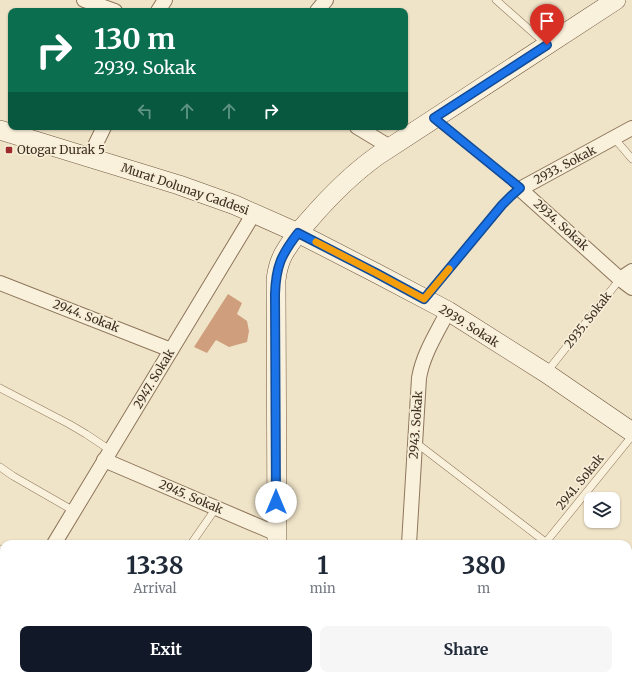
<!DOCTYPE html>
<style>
body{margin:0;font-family:Merriweather,serif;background:#f6f6f7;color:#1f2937;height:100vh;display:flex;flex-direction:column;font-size:15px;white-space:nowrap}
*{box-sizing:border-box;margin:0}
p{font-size:13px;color:#747a83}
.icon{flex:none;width:22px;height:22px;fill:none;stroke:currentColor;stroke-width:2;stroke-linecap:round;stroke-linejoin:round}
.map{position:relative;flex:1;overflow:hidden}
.sheet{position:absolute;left:0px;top:540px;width:632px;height:140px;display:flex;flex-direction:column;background:#fff;border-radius:12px 12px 0 0;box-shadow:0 1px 3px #0004}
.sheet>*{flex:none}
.guide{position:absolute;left:8px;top:8px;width:400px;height:122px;border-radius:8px;box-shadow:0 1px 3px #0004;background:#0b6e4f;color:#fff;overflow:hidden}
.tools{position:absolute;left:584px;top:492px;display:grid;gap:8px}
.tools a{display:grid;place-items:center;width:36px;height:36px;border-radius:8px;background:#fff;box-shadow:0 1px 3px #0004;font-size:20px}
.pin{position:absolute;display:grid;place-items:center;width:34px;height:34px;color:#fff;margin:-41px -17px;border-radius:50% 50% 50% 0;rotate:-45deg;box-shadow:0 0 4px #0007}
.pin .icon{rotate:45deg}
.me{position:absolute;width:44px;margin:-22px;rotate:0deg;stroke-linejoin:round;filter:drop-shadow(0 0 3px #0008)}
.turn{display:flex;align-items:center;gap:14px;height:84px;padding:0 20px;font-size:18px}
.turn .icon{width:52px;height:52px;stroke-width:2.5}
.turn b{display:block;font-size:28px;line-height:34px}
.lanes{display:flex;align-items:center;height:38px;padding:0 20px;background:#0003;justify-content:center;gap:20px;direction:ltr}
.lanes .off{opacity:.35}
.eta{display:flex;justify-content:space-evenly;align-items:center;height:68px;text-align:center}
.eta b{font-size:24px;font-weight:700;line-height:28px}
.button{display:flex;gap:8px;margin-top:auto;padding:8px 20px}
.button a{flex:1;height:46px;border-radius:8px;background:#111827;color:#fff;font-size:16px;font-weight:700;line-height:46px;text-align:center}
.button a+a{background:#f6f6f7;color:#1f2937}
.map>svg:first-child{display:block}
</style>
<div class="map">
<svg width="632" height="680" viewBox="0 0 632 680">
<rect width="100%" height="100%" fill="#f0e4c8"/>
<!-- building -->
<path fill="#cf9f7d" d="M228,294L242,303L237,314L247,321L249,331L247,342L229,347L216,340L207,353L194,347Z"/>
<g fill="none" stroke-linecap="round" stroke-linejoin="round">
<defs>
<g id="lane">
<path d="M496,0L547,45"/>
<path d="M614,138L632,159"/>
<path d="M426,297L502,205L511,196L520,189L436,119"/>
<path d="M546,373L620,279"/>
<path d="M0,388L69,424L86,434L110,450"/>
<path d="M415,442L548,544"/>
<path d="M0,467L13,476L74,511"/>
<path d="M546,542L632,436"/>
<path d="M191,544L216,508"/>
<path d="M0,549L4,551"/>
<path d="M628,605L632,608"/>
<path d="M81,680L86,676"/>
</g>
<g id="street">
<path d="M84,0L115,11"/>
<path d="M158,11L165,0"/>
<path d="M317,11L326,0"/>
<path d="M357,127L390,147"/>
<path d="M632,128L520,189L620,279L632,288"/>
<path d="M89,158L104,127"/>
<path d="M620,279L632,271"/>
<path d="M0,283L171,350"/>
<path d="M104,460L277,534"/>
<path d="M54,544L254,213"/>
<path d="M409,544L419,378C423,354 437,333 448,311"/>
<path d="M0,633L4,626"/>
</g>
<g id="secondary">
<path d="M0,130L179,185L235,205L298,233L376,273L448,311L546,373L632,432"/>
<path d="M277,544L276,280C277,271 279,262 284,253C291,241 300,230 310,219C330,196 352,174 377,156L616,0"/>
<path d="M277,676V680"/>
</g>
<g id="primary">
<path d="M628,620L632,618"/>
<path d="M628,636L632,635"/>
<path d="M434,680L447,676"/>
<path d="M487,680L500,676"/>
</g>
</defs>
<!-- lane casing -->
<use href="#lane" stroke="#8d765c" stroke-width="8"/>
<!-- street casing -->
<use href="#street" stroke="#8d765c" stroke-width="16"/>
<!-- secondary casing -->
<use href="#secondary" stroke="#6f573f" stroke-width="20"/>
<!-- primary casing -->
<use href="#primary" stroke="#5b4430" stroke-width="24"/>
<!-- lane -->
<use href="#lane" stroke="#faf1dc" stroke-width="7"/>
<!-- street -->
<use href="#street" stroke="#faf1dc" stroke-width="14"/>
<!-- secondary -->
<use href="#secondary" stroke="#faf1dc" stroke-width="19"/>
<!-- primary -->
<use href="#primary" stroke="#f3d9a0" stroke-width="22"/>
</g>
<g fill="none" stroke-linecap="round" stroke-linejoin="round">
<defs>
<path id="route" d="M276,502L275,294C276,266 281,255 298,233L376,273L424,299L502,205L511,196L520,188L434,118L547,45"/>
</defs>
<!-- route casing -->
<use href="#route" stroke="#114b97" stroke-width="10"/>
<!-- route -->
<use href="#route" stroke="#1a73e8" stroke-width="7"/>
<!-- slow -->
<path stroke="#f59e0b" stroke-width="7" d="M316,242L376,273L424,299L449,269"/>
</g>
<!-- markers -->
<rect fill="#9e2a2b" stroke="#f7eed8" stroke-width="1.5" x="5" y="146" width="8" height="8" rx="2"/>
<g text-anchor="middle" stroke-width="3.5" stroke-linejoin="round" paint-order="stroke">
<!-- poi labels -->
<g font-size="12" fill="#3d2e20" stroke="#f7eed8" text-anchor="start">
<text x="17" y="154">Otogar Durak 5</text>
</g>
<!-- street labels -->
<g font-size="12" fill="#3d2e20" stroke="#f7eed8">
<text transform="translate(565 165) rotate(-28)" y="4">2933. Sokak</text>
<text transform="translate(185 189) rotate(19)" y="4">Murat Dolunay Caddesi</text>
<text transform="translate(561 225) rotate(42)" y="4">2934. Sokak</text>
<text transform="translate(86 316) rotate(21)" y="4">2944. Sokak</text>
<text transform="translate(588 320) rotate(-52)" y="4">2935. Sokak</text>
<text transform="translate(469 326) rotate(32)" y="4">2939. Sokak</text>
<text transform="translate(154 379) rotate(-59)" y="4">2947. Sokak</text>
<text transform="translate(416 425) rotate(-86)" y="4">2943. Sokak</text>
<text transform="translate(580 482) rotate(-51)" y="4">2941. Sokak</text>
<text transform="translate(191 497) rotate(23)" y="4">2945. Sokak</text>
</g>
</g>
</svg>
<div class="tools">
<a><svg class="icon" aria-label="layers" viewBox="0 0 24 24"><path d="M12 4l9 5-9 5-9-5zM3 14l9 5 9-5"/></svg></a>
</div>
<div class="pin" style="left:547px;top:45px;background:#d93025"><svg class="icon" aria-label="arrive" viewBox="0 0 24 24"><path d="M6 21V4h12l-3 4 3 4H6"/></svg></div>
<svg class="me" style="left:276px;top:502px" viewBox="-20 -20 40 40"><circle r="19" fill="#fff"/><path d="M0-13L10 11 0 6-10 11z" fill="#1a73e8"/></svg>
<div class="guide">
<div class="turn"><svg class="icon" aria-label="right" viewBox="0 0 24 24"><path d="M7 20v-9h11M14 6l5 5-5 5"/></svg><div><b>130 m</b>2939. Sokak</div></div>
<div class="lanes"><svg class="icon off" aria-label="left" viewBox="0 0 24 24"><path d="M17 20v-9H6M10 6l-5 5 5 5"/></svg><svg class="icon off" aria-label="ahead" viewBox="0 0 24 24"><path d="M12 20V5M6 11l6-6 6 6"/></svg><svg class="icon off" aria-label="ahead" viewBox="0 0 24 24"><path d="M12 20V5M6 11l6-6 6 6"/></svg><svg class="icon" aria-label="right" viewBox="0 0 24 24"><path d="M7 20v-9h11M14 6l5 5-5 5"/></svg></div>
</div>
<section class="sheet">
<div class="eta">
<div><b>13:38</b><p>Arrival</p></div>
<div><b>1</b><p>min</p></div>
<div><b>380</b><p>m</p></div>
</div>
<div class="button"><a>Exit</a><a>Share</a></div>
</section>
</div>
